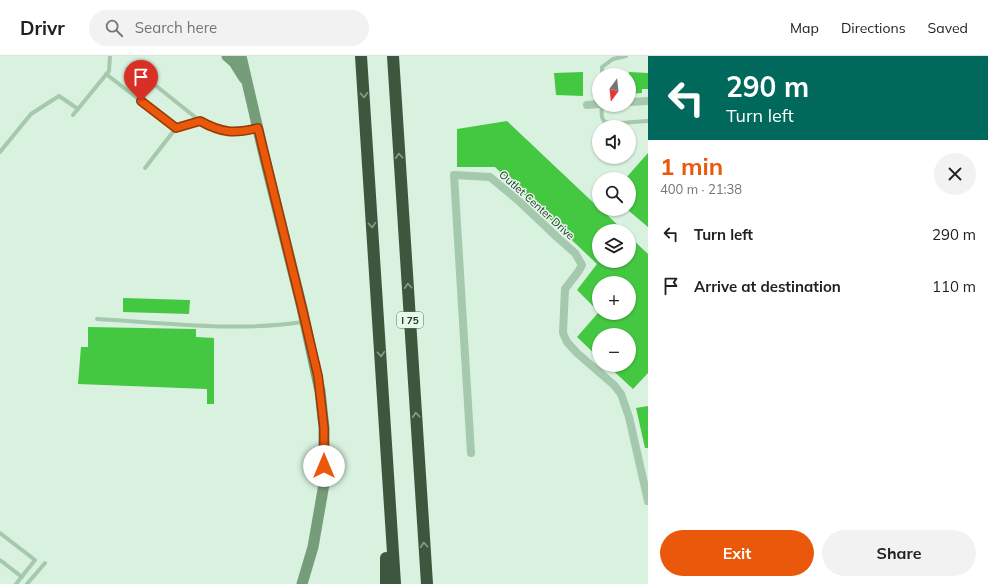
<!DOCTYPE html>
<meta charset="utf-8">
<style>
body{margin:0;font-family:Mulish,sans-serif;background:#f2f2f2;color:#202124;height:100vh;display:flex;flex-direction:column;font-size:15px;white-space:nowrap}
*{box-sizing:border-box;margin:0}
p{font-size:13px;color:#757577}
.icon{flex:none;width:22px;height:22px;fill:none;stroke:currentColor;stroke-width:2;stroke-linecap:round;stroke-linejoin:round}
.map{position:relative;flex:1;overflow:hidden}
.panel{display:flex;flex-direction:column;background:#fff;width:340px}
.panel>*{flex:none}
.top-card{background:#00695c;color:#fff;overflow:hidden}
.needle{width:26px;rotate:195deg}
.buttons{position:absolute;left:592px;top:12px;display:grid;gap:8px}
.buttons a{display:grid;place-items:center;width:44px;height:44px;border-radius:50%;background:#fff;box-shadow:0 1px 3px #0004;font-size:20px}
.pin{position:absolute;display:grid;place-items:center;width:34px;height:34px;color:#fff;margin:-41px -17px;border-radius:50% 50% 50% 0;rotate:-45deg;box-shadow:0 0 4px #0007}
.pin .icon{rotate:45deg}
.me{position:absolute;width:44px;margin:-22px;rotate:0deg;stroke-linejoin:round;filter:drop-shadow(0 0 3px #0008)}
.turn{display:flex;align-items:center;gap:14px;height:84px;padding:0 12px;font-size:18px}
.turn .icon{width:52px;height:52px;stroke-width:2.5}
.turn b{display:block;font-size:28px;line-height:34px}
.round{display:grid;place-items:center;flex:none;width:42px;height:42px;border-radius:21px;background:#f2f2f2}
.summary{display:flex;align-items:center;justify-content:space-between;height:68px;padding:0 12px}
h1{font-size:24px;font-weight:700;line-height:30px;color:#ea580c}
.cta{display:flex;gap:8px;margin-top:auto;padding:8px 12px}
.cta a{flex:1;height:46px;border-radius:24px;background:#ea580c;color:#fff;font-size:16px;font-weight:700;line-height:46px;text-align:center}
.cta a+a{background:#f2f2f2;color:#202124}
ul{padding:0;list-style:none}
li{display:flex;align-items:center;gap:12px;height:52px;padding:0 12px}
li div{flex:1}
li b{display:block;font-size:15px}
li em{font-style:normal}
header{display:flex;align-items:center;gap:24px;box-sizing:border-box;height:56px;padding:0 20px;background:#fff;border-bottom:1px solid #e0e0e0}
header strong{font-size:19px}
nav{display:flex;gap:22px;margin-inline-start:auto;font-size:14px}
.search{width:280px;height:36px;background:#f2f2f2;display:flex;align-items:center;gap:10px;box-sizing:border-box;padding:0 14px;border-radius:22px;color:#757577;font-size:15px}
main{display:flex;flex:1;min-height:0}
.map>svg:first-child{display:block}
</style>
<header>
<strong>Drivr</strong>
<div class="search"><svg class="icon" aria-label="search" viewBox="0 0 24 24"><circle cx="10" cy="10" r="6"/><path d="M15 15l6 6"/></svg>Search here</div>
<nav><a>Map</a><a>Directions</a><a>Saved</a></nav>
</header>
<main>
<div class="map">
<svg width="648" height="528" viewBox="0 0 648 528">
<rect width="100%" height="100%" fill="#d9f1df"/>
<!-- building -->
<g fill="#44c741">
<path d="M583,16V40L556,39L554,17Z"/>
<path d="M629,16L648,17V33H642V37L629,38Z"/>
<path d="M507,65L599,152V153H601L624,175H599V206L629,205V180L648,198V317L633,333L607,309H629V279H599V302L577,281L598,257H629V227H599V256L577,234L597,208L495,111H457V73Z"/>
<path d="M648,97V171L629,155V123H625Z"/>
<path d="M123,242L190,244L189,258L123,256Z"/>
<path d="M88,271L196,273V281L214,282V348H207V333L78,328L81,291H88Z"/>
<path d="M648,350V392H645L636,352Z"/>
</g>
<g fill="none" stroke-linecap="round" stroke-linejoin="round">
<!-- lane -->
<g stroke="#a5c9ac" stroke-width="4">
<path d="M106,18L176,72L145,112"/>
<path d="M602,19V11L613,3L626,0"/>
<path d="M145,21L200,65C221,77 233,79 257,72"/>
<path d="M602,49C602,53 600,61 604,65C609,70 639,65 648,65"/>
<path d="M73,59L109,15L110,0"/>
<path d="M176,72L200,65"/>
<path d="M0,96L31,58L59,40L78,53"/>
<path d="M97,263C164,267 236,276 303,266"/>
<path d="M0,477L35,504L16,528"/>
<path d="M0,504L22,521"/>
<path d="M27,528L45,507"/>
</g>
<!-- street -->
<g stroke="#a5c9ac" stroke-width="8">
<path d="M629,46L648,45"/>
<path d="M587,49L599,48"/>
<path d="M471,397L454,119L490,121L520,146L559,183L575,197L582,209L578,216L565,233L563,277L567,286L577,297L614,329L621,338L629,361L648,445"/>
</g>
<!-- secondary -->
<g stroke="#769d7a" stroke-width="11">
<path d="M227,0L234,6L244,22"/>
<path d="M241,0L264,99L302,252L320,335L324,372V428L313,491L302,528"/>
</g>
<!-- highway -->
<g stroke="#3d563e" stroke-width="12">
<path d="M361,0L395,528"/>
<path d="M393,0L427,528"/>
<path d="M386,528V502"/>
</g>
</g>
<!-- one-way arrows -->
<defs><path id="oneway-chevron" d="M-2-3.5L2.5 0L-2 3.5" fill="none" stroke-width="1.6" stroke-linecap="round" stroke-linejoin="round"/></defs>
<g stroke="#899f8b">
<use href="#oneway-chevron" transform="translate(364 39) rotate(86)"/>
<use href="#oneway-chevron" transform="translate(399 100) rotate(-94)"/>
<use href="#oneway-chevron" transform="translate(372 169) rotate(86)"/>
<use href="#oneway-chevron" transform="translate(408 230) rotate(-94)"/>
<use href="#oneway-chevron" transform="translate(381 298) rotate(86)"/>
<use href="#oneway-chevron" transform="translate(416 359) rotate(-94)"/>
<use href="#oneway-chevron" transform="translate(424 489) rotate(-94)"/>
</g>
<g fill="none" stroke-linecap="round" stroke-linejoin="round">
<defs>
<path id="route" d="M141,45L176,72L200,65C222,77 234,78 258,72L302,252L318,320L324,372V410"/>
</defs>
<!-- route casing -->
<use href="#route" stroke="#983908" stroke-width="10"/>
<!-- route -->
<use href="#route" stroke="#ea580c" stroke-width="7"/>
</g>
<g text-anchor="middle" stroke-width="3" stroke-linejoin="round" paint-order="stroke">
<!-- shield labels -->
<rect fill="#e5f9ea" stroke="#5f7062" stroke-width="1" x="397" y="256" width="26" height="16" rx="3"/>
<g font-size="10" font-weight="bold" fill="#263527">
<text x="410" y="268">I 75</text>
</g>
<!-- street labels -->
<g font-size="11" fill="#263527" stroke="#e5f9ea">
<text transform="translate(537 149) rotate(42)" y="4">Outlet Center Drive</text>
</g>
</g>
</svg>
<div class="buttons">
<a><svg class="needle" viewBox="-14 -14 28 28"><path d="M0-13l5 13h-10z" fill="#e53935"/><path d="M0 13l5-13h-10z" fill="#757577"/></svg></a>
<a><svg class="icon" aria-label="sound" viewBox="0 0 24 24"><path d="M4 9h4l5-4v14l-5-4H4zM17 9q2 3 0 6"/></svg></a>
<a><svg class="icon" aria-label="search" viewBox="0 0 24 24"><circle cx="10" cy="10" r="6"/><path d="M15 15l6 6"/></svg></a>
<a><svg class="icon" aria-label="layers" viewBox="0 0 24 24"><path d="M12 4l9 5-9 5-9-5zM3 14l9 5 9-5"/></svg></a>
<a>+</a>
<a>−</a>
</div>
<div class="pin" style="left:141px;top:45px;background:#d93025"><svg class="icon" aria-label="arrive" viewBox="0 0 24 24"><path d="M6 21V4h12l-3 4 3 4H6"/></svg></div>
<svg class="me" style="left:324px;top:410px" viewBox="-20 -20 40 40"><circle r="19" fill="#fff"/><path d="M0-13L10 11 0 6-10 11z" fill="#ea580c"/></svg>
</div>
<section class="panel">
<div class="top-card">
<div class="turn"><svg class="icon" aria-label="left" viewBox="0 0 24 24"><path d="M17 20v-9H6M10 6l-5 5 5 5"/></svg><div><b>290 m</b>Turn left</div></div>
</div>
<div class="summary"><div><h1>1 min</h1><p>400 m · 21:38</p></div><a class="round"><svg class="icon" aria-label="close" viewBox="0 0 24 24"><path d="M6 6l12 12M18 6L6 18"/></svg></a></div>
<ul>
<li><svg class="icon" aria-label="left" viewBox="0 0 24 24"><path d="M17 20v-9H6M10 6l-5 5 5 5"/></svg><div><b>Turn left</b></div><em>290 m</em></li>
<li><svg class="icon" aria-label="arrive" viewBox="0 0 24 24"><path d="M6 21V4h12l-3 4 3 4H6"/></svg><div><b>Arrive at destination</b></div><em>110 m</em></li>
</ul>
<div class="cta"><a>Exit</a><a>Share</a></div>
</section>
</main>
